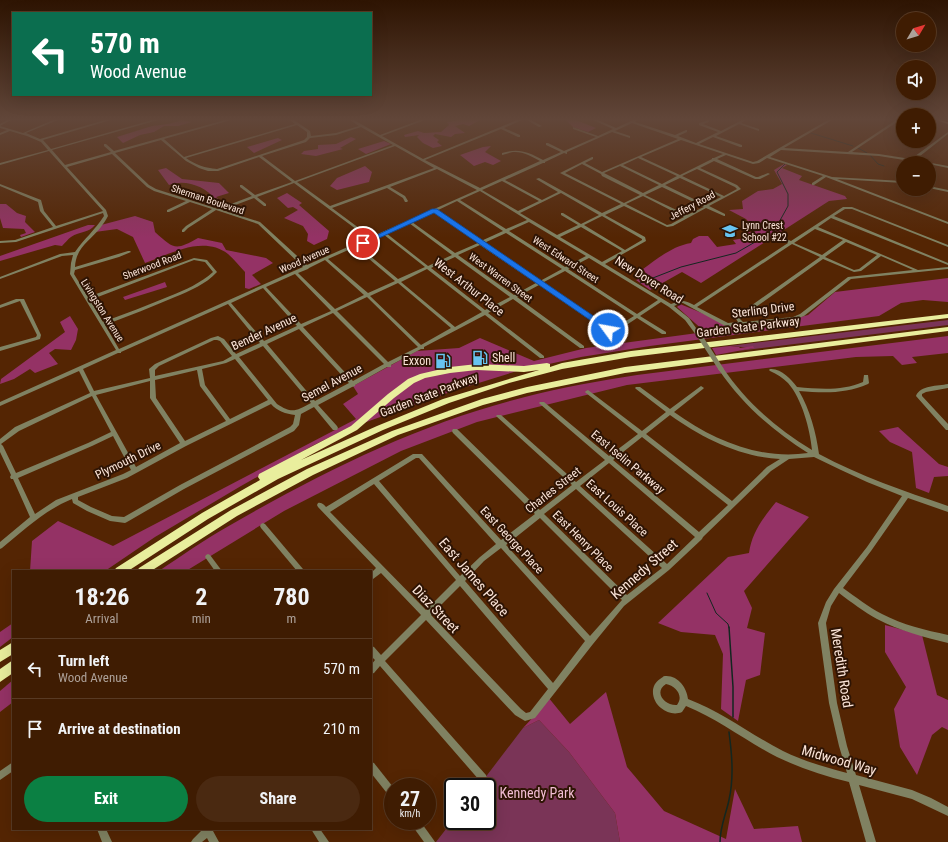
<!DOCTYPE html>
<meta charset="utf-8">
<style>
body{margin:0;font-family:"Roboto Condensed",sans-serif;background:#4a2911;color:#f1f3f6;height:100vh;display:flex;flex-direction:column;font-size:15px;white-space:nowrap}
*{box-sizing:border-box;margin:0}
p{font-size:13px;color:#ada199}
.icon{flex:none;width:22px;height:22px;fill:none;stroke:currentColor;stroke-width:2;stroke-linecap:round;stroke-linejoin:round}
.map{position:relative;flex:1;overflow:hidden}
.sheet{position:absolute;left:12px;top:570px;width:360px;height:260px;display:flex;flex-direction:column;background:#3f1c02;border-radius:0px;box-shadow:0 4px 16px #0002,0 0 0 1px #583a24}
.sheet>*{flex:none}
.guide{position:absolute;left:12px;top:12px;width:360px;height:84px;border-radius:0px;box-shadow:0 4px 16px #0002,0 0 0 1px #583a24;background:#0b6e4f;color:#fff;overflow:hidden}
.needle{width:26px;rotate:52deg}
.tools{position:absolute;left:896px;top:12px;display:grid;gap:8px}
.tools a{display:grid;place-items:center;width:40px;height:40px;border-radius:50%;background:#3f1c02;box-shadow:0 4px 16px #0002,0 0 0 1px #583a24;font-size:20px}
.speed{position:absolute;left:384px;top:778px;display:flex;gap:8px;font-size:20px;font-weight:700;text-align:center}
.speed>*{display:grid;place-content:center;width:52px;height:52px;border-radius:50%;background:#3f1c02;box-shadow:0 4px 16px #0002,0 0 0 1px #583a24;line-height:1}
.speed small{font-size:10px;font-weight:400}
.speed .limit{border:2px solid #111;border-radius:6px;background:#fff;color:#111}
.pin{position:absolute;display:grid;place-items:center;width:34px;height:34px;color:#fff;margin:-17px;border:2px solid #fff;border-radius:50%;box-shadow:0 1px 4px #0007}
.me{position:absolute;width:44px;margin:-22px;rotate:302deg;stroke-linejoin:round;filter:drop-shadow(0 0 3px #0008)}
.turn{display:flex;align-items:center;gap:14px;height:84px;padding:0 12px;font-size:18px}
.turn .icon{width:52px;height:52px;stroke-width:2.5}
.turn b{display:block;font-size:28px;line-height:34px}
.eta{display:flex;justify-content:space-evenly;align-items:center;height:68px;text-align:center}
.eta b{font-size:24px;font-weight:700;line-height:28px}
.cta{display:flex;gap:8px;margin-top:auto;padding:8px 12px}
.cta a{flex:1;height:46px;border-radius:24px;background:#0b8043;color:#fff;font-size:16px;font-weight:700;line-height:46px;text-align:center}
.cta a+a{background:#4a2911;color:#f1f3f6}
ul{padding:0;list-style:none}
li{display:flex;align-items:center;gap:12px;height:60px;padding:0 12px;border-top:1px solid #583a24}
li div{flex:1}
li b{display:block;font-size:15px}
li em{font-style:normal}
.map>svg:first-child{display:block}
</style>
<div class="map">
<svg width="948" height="842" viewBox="0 0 948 842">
<rect width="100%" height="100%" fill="#542503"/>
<!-- green -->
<g fill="#7a3457">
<path d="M948,320V325L738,351L753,348L730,346L712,348Z"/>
<path d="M539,720L569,752L615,813L620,842H436L453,820L487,821V787H478L523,728Z"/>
</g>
<!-- forest -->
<g fill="#943265">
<path d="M182,120L192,122L178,126H164L154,132L140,135L123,143L117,137L152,126L168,124Z"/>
<path d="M460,120H480L469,126L463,124L455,126L465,133L455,134L451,137L435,134L433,136L439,140L437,142L442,146L433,148L423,143L417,137L419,135L405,137L404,135L418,131L424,133L441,132L449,125L447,122Z"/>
<path d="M566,120H576L596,128L588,132L573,127Z"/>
<path d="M351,137L356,139L340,148L343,149L316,156L301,154L304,151L318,149V145L336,144Z"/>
<path d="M278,138L282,140L254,153L247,147Z"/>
<path d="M384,141L391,144L366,154L358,149Z"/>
<path d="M491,146L485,152L501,161L493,165L485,162L474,166L460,155L483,147Z"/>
<path d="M784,164L787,165L782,168L802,176L799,180L845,196L847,199L829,201L701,283L682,272L650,290L636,280L647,275L643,269C658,258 673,246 691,243L693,239L699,236H708L717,247L736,244L733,240L745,238L743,233L757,231L746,219L729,210L743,209L742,201L758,191L773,189L782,184L774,170Z"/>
<path d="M365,166L372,172L369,182L337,190L330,186L337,178Z"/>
<path d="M166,168L182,179L219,183L229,193L216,197L224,204L216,207L209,204L216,200C205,186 185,179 169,185L158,170Z"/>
<path d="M287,193L302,203L299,205L329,231L327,239L314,245L307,241L308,234L303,226L284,218L298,210L293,207L288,208L277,198Z"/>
<path d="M0,204H6L17,213L26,216L25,222L35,232L21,237L20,235L26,233L24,229L3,228L0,218Z"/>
<path d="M135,216L153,222L155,232C174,249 175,251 198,238L222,243L226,250L266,258L273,263L252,275L261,284L249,289L245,288V272C240,267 234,259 228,254C203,235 170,254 145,263L133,237L117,229L95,232L101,225Z"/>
<path d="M88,225H95C89,233 80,231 71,237C68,239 65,243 62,246L55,245L0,261V256Z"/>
<path d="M948,278V302L923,300L901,303L879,316L650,346L581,357L517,371L453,391L344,430L312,446L241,486L155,537L105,571H30L32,541L58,521L113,546L356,419L343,404L358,394L353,386L417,351L459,348L480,338L534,361L586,348L705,332L677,307L680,304L729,324L789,320L808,315L835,292Z"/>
<path d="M165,282L167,287L125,300L123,297Z"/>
<path d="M70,316L78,329L76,340L71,350L55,349L49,353L58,364L35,373L30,369L14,379L0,384L1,379L65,332L60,322Z"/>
<path d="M948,336V353L912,357L917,363L902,365L893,356L856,357L627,385L477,422L401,451L284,511L186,571H159C181,556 204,540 227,527C320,473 420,423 525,397C562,387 600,381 637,375Z"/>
<path d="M730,346L739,347L740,348L753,346L754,348L716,355L712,348Z"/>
<path d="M898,427L939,464L948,467V476L934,477L929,493L916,488L912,452L890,442L879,431Z"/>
<path d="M776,502L809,517L744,591L752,608L747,628L765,633L760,675L746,680L738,721L721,709L723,654L715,635L681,632L658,623L728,557L749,553C752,532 763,518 776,502Z"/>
<path d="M13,623V637L0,647V632Z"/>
<path d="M885,625L922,635L937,695L948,700V730L942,727L932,735L917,775L900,747L894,709L906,687L885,652Z"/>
<path d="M13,680V702L0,712V691Z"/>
<path d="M606,692L627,767L664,811L726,839L735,789L754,829L798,826L802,842H620L615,813L569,752L539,720L523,728L537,713L548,697L570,724Z"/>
</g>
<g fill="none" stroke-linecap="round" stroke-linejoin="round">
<!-- stream-far1 -->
<g stroke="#132720" stroke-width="1">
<path d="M811,133L853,146"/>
<path d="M858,148L867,153"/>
<path d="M870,155L878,164L884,166"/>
<path d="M640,283L681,267L736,253L762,238L778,224L788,206V194L777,172L785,164"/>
<path d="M707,593L716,613L728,624L729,628"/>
</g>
<!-- stream -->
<g stroke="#132720" stroke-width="1.5">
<path d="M729,627L733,687V717"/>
<path d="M720,842C720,827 726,814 729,800C734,777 732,755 729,732"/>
</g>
<!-- minor -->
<g fill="#808262" fill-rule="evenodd">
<path d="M7,120H11L0,126V124Z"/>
<path d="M53,120H58L26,133L40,139L105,120H111L43,140L51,149L152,120H158L52,150L65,165L111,152L104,146V144H106L114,151L225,120H231L164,139L184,157L295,124L290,120H294L310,131L311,136L336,133L359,126L350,120H354L380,135L420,120H425L382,136L423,159L517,120H522L504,128L520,135V137H518L501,129L425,160L480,188L540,161C533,157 524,152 515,152C511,152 506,154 502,155V153C519,148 528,152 543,160L561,152L546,145V143H548L564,151L596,137L573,129V127L598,136L613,129L593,120H598L616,128L633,120H637L635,122L675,135L686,130H687V132L678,136L696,143L718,132L699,125V123L709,120V122L703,124L721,131L742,120H746L741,123L759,129V131L739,124L716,136L742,145V147H740L713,137L699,144L753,162L757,161L828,120H832L784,148L848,152L896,120H900L852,152L879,154L911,159L948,132V134L915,160L948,166V168L929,164V163H923L879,156L781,150L770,157L832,177L903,181V183L837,179L948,222V224L826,177L814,185H812V183L823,176L767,158L759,163L753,164L726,155L717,159L756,177H758L768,173L770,174L760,179H755L714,161L700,168L737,185L741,189L709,206L725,214V216H724L706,208L673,226L667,227L624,206L605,215L645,237L646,241L605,264L671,304C682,300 684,300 694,305L788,243L773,236V234H775L791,241L843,207H852L948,245V247L852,209H845L834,216L948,263V265L831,218L818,227L918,270L948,267V269L851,279L804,316L794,320L727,327L683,303H681L674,306L689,318L703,338L701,340L699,339L685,320L669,307L661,302L640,316L666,332V334H662L637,318L619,330L606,331L539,285L517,297L584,346V348H580L513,299L488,313L544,356V358H540L485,315L424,347V349H421L391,365V367H387L355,385V386L352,387L318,405L337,426L338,428L337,430H333L314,407L301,414L299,425L294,431L184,489L127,522L125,523L110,521L87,511L73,503L72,499C45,510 24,530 2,548L0,549V542L30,517L13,479H11L10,477L11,475L0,452V439L15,427L90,393L79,371L0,406V402L116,350L70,274L71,263L73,255L62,256L0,279V277L60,254L75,252C84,239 95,230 104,216L103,213L16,242L0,243V241L15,240L53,227L40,211L38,202L0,186V184L41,200L44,211L56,226L103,211L49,151L0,165V163L48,150L41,142L27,136L10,131L0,135V133L7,130L0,128V126L23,133ZM632,123L678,139L602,172L585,163L593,159V157H592L560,173L621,204L602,213L539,178L536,179L558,192L542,200L505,180L543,163H545V162L564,153L567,154V152L612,132L630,138V136L615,131ZM297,125L307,132V137L304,140L217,169C205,168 196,165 186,158ZM361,127L393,145L295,181L262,156L306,142L310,138L336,135ZM161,140L186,161L199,168L208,171H218L259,157L292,182L255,195L242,185H240V187L252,196L218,209L156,189L149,185L115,153ZM681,140L723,154L714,158H712V159L680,175L641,157ZM395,146L434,168L330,206L297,182ZM112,154L147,187L154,191L186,201L167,210V212H169L190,202L212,209L186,226L182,230V232H184L188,228L216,210L258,224L303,267L119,349L105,325C128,316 152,307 175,297C190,291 206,284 217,272L207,260L194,258L88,297L74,274L75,270L119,257L131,252L130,251H128L75,267C76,247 90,241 101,227C103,224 106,220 108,216L106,210L67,167ZM638,158L677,176L662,184L623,165ZM582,164L601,174L602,176L640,195L624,203L565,173ZM620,166L659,185L643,193L604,173ZM437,169L477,190L371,237L332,208L387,188L403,198L405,202H407L408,201L405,196L390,187ZM697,169L735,187L737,189L724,196L682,176ZM680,178L721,197L706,205L665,185ZM502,181L539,201L518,211L482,190ZM294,183L368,238L307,265L260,222L222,210L254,198L264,206H266V204L257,197ZM662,187L704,207L687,215L645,195ZM480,191L527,220L506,229L460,200ZM561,193L599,215L581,224L563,213H561V215L578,225L557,235L520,213ZM643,196L684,217L671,224L667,225L626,204ZM457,201L503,231L481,241L436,211ZM433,212L478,243L455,253L412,222ZM602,216L642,239V240L625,250L584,225ZM529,222L586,256L565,267L509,231ZM409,223L452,255L428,266L386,233ZM581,227L622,251L602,262L560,237ZM815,229L843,240L822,255L794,243ZM506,233L562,269L540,281L484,243ZM383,234L425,267L398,279L358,246ZM846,242L877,255L859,269L854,270L825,257ZM792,244L820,257L738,315L736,319L738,322L728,323L697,307ZM480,245L536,283L514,295L458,255ZM355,247L395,281L368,293L328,259ZM881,256L913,270L848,277L800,314L793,317L743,322L740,319L742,317L823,259L854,272L861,271ZM455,257L510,297L485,310L431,268ZM589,258L658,300L637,314L568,269ZM194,260L205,262L213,272C201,283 185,290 170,296C148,305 125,314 103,322L90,300ZM325,260L364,295L335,309L298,273L308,269L309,268ZM427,269L482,312L455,327L401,282ZM565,271L634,316L616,327H607L542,283ZM295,274L331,311L301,324L266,287ZM398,283L451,328L421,345L370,296ZM263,288L297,326L264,341L231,303ZM367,297L418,347L388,362L337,311ZM228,304L260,343L236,354L224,339L218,336L211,338L155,364L149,369L150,378L94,391L83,369L118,353H121V352ZM333,313L384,364L353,381L303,327ZM299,329L349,383L315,401L267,344ZM214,340H217L220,341L232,356L223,361L155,376V370L159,366ZM263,346L311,403C296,411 292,414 277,404L239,357ZM235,359L268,400L230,419L205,385L202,369L226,363ZM197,370L200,386L226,421L185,441L156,398L155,380ZM150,381V398L180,443L136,467L96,395ZM92,396L111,432L88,443L16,473L3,446L1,444L19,431ZM271,404C277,411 286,414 295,415L293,424L290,427L180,485L124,517L112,516L91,507L78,500V497L127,478L186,446ZM113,436L131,470L123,474L56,500L35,514L18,478L92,446Z"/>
<path d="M527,120H531L542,126L539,127Z"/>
<path d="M929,186L948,190V192L929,188Z"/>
<path d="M16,299H24L41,335L40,339L0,351V347L36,337L37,335L20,301L0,308V305Z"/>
<path d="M721,367L723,368C747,403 776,428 812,450C810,429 802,399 788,383C783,378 777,374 770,371L769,370L770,369C781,368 791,379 797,387C820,389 842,391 863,382L864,375H868L869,383L868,384C845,394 824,393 799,391C810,410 816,432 819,454C860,476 904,491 948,506V512L908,498L871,551L843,588C856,597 868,607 882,614C903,625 925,630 948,635V643C924,637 900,631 877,619C864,612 851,602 839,593L831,606L826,623L837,703L847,746L856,775L912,790L931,798L948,807V816L912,799L859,785L876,842H866L849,782C824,776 800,768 777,757C746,741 718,719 686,706L682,712C675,715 667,713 661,708C652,701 649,686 660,679C662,678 663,676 665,676C678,675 687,688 688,699C722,712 750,734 783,751C803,761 825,767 847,773L839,746L829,703L818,623L826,602L834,589L867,547L902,496L867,482L841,470L814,457L789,459L771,471L703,537L702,539L701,540L669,570L624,606L593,644L535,718L525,721L515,715L426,620L385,661L486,775L487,778L486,781L483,782L480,781L380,666L374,673L371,674V665L375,660L371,656V646L374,647L381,655L421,615L381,573L373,579L371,580V573L376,568L318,507L317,505L318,503C322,502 324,505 326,507L413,454H422L501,540L535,514L453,433L452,431L453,429H457L540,510L572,485L496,416L497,415H501L576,482L605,460L540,404L539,403L540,402H544L609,456L638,434L586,393L585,392L586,391L588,390L642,431L666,412L636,389L635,388L636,387H640L670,409L701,386L704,388L703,389L674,412C713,440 759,460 808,453C772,430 743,405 719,370L718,369ZM670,415C702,438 740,457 780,459L767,467L732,501L646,434ZM642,437L728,505L699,532L613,460ZM416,458H419L496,544L480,557L460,576L379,481ZM609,463L695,537L667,564L580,486ZM374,484L456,580L426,610L330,512ZM576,489L662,568L627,595L544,514ZM540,518L622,600L590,636L506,545ZM501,548L585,641L553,683L465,581L484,561ZM460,586L548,689L530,712L526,713L521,709L431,615ZM666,684C676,686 684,696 677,705C665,706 653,692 666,684Z"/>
<path d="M948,384V388L926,392L922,394V396L948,424V430H946L916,396C920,385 938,386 948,384Z"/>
<path d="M263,523L265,524L303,569L304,571H297L261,528L260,526L261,524Z"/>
<path d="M208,554L210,555L222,571H215L205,557L206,555Z"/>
<path d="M13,762V771L0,780V771Z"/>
<path d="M371,762L374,763L393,787V798L390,797L371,773Z"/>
<path d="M410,821H420L433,839L435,842H424L411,824Z"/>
<path d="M97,829H106L112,842H102Z"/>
<path d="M203,829H213V831L219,842H209L207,838L202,842H191L193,839Z"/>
<path d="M311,829H320L329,842H319Z"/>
</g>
<!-- major -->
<path fill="#cbcf8d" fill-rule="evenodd" d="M938,120L948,122V124L939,121Z"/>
<!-- highway -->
<g fill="#e9ee9d" fill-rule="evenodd">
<path d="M948,314V318L631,357L562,369L509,383L449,403L383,430L278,479L208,519L128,571H114L116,568L202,513L260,480L258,477L259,474L351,426L388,394L408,379L420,374L450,367L477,364L524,366L547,363L550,364V367L562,363L631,351ZM477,370L524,372L539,370L443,399L377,426L301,460L357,430L394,398L414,383L425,378L450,373Z"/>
<path d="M948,327V331L625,373L527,393L483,405L398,435L313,475L237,516L151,571H137L139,568L231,510L307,469L392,431L482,399L527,387L625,367Z"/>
<path d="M13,642V654L0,662V650Z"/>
<path d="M13,660V673L0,682V669Z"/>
</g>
<!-- minor-bridge -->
<path stroke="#808262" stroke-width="5" d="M701,338L721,369"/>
</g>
<!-- sky -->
<linearGradient id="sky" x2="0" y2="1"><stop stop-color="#2e1402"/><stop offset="0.5" stop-color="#614639"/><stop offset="1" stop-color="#614639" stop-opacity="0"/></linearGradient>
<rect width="948" height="238" fill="url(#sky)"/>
<!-- route -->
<path fill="#1a73e8" stroke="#114b97" d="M432,209H437L611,328V331H606L434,213L366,244L360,243Z"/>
<!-- icons -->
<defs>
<symbol id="school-bare" viewBox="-9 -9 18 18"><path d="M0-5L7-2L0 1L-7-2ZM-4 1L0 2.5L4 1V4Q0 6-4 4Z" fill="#68c4f0" stroke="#2e1404" stroke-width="2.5" paint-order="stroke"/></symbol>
<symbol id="fuel-bare" viewBox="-9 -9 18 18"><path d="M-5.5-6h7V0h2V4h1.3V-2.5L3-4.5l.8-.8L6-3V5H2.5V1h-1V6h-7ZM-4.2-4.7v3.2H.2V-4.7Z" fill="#68c4f0" stroke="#2e1404" stroke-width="2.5" paint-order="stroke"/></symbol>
</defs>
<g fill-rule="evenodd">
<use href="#school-bare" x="719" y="220" width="22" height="22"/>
<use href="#fuel-bare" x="469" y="347" width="22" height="22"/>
<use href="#fuel-bare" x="432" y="350" width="22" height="22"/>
</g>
<g text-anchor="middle" stroke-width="4" stroke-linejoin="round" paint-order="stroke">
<!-- far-street labels -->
<g font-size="10" fill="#fce5d9" stroke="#2e1404">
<text transform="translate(208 199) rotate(18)" y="4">Sherman Boulevard</text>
<text transform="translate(692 205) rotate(-28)" y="4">Jeffery Road</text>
<text transform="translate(304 259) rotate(-24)" y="4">Wood Avenue</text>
<text transform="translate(566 259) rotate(33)" y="4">West Edward Street</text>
<text transform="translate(152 265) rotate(-21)" y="4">Sherwood Road</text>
<text transform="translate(501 277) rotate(36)" y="4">West Warren Street</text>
<text transform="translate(103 310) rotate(58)" y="4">Livingston Avenue</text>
</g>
<!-- far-poi labels -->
<g font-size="10" fill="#fce5d9" stroke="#2e1404" text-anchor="start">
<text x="742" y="229">Lynn Crest<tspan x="742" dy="12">School #22</tspan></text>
</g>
<!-- street labels -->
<g font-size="12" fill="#fce5d9" stroke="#2e1404">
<text transform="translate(649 280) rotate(32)" y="4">New Dover Road</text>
<text transform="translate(469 287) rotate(38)" y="4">West Arthur Place</text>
<text transform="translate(763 310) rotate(-7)" y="4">Sterling Drive</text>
<text transform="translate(748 327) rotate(-7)" y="4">Garden State Parkway</text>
<text transform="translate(264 332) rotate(-25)" y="4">Bender Avenue</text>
<text transform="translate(332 383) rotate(-28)" y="4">Semel Avenue</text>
<text transform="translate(429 395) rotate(-21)" y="4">Garden State Parkway</text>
<text transform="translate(128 460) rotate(-26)" y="4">Plymouth Drive</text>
<text transform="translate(628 462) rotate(40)" y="4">East Iselin Parkway</text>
<text transform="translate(553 490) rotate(-38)" y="4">Charles Street</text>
<text transform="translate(617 508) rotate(42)" y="4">East Louis Place</text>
<text transform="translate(512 540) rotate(47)" y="4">East George Place</text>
<text transform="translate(583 541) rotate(45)" y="4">East Henry Place</text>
</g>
<!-- poi labels -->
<g font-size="12" fill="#fce5d9" stroke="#2e1404" text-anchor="start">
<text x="492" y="362">Shell</text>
<text x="431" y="365" text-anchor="end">Exxon</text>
</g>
<!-- near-street labels -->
<g font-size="14" fill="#fce5d9" stroke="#2e1404">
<text transform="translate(644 569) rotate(-41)" y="5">Kennedy Street</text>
<text transform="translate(474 577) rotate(49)" y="5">East James Place</text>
<text transform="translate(436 609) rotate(46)" y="5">Diaz Street</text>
<text transform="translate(842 668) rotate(81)" y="5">Meredith Road</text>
<text transform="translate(839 760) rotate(16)" y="5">Midwood Way</text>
</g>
<!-- near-park labels -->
<g font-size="14" fill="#f3bdd4" stroke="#2e1404">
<text x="537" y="798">Kennedy Park</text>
</g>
</g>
</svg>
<div class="tools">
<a><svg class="needle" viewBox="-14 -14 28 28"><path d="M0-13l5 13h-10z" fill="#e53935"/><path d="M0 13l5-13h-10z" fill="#ada199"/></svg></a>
<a><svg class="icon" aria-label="sound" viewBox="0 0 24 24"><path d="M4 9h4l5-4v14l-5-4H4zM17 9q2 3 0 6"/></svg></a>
<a>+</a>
<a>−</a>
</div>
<div class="speed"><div>27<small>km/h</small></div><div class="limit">30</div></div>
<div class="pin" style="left:363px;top:243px;background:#d93025"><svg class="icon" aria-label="arrive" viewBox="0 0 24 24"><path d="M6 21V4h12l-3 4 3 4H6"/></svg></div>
<svg class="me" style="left:608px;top:330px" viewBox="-20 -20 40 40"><circle r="17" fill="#1a73e8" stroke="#fff" stroke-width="3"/><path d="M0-11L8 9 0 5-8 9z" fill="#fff"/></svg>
<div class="guide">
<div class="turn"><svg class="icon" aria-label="left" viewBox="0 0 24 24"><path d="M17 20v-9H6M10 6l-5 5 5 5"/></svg><div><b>570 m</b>Wood Avenue</div></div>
</div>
<section class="sheet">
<div class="eta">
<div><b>18:26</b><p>Arrival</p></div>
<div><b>2</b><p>min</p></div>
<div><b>780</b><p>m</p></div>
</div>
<ul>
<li><svg class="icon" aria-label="left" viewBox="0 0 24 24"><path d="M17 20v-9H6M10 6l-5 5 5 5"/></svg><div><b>Turn left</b><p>Wood Avenue</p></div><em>570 m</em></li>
<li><svg class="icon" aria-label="arrive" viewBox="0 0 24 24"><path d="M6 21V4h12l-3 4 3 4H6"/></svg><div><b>Arrive at destination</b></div><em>210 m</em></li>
</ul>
<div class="cta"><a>Exit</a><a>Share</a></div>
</section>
</div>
